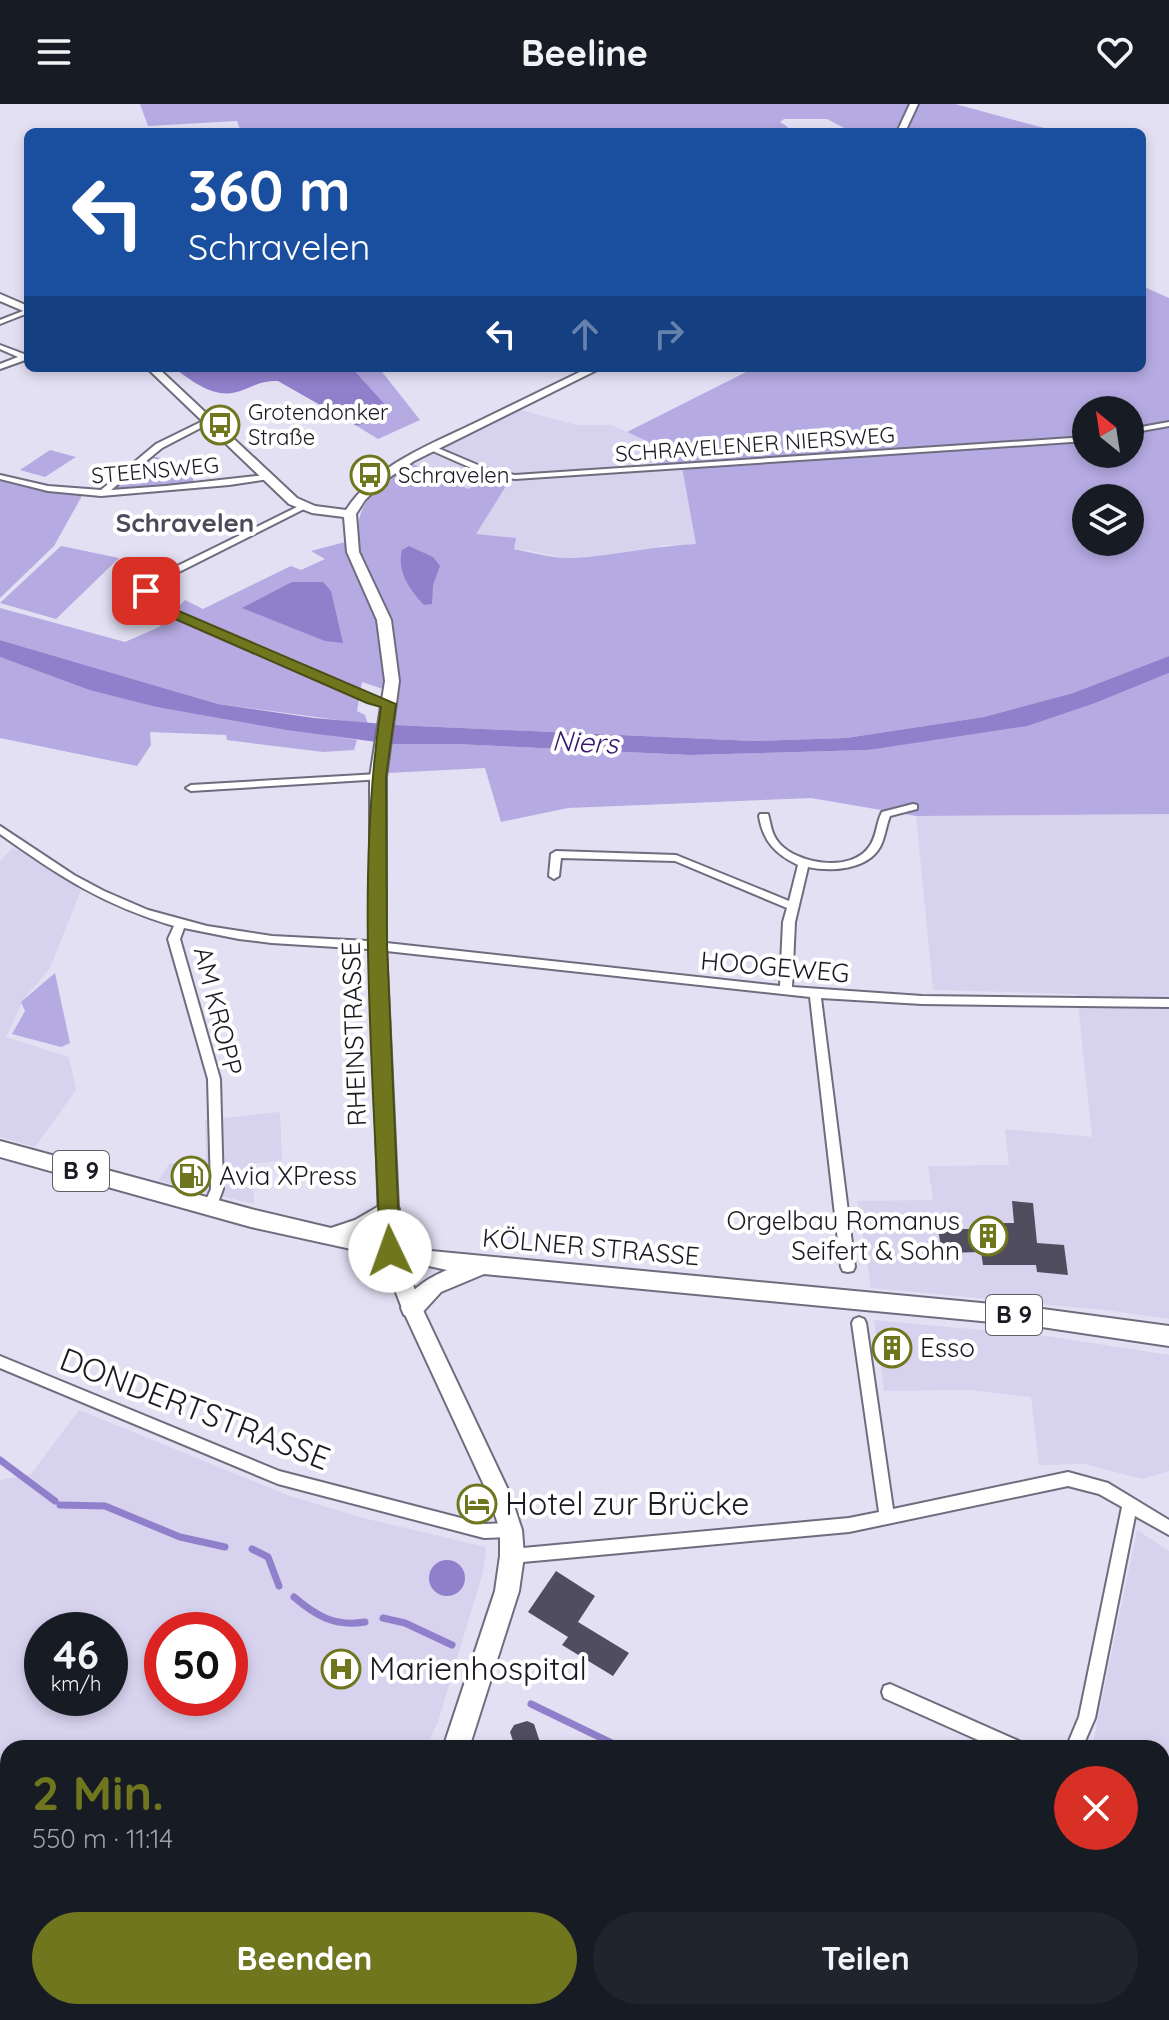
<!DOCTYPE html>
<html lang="de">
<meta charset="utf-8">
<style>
body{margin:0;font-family:Quicksand,sans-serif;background:#20242c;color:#f1f3f6;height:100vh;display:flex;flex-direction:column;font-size:30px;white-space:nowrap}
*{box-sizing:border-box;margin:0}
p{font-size:26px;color:#9ea1a6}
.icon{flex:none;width:44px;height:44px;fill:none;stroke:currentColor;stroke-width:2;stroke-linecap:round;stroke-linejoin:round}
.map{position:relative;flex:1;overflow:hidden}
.side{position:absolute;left:0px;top:1636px;width:1170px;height:280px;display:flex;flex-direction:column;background:#171b24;border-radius:24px 24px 0 0;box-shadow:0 4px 12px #0003}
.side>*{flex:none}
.banner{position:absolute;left:24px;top:24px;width:1122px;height:244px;border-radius:12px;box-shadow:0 4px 12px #0003;background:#1a4fa0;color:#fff;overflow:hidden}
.needle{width:52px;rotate:330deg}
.tools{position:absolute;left:1072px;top:292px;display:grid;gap:16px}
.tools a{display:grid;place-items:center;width:72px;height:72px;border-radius:50%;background:#171b24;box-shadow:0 4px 12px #0003;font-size:40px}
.speed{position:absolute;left:24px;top:1508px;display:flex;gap:16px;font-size:40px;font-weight:700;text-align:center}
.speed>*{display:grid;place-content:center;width:104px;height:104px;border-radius:50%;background:#171b24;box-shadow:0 4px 12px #0003;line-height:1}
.speed small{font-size:20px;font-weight:400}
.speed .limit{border:12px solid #d22;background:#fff;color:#111}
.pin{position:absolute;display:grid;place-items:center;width:68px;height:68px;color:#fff;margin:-34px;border-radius:16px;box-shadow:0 4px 12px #0006}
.me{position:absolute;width:88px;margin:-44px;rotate:357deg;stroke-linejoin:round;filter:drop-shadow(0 0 6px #0008)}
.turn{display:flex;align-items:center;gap:28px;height:168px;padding:0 32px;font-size:36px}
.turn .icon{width:104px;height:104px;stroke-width:2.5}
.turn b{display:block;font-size:56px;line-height:68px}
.lanes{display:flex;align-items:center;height:76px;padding:0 32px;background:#0003;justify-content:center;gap:40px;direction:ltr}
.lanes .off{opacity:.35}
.round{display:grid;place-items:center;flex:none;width:84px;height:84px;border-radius:42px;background:#20242c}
.headline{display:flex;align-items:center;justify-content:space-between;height:136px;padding:0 32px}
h1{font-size:48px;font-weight:700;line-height:60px;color:#6f761e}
.cta{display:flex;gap:16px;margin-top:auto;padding:16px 32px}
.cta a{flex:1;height:92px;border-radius:48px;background:#6f761e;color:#fff;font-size:32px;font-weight:700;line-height:92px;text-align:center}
.cta a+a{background:#20242c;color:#f1f3f6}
header{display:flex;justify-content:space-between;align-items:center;height:104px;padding:0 32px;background:#171b24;font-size:36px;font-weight:700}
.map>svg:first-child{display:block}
</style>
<header><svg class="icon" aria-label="menu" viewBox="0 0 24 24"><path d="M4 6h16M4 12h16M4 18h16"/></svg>Beeline<svg class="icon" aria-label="heart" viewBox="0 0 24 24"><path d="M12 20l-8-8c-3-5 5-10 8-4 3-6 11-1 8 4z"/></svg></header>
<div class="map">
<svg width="1169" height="1916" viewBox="0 0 1169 1916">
<rect width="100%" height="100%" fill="#e3e0f4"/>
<!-- built -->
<g fill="#d7d2ee" fill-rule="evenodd">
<path d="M513,304L577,321H611L649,337L682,362L697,440L663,441L649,447L567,454L514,444L515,434L475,431L512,372L498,369L469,386L406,357Z"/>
<path d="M1169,710V1215L1105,1206L871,1184L857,1097L933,1096L928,1062L1009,1061L1005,1025L1092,1033L1077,890L933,886L916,712Z"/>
<path d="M13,743L81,786L50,864L24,895L6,933L69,953L76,986L35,1043L0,1033V757Z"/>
<path d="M280,1008L282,1056L253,1060L254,1100L158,1077L169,1060L206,1055L205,1016Z"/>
<path d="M874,1216L1046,1232L1169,1251V1367L1142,1375L1084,1360L1039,1361L1031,1293L969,1286L884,1287Z"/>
<path d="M79,1306L287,1391L363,1414L486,1443L483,1468L438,1618L428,1639L423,1644H8V1776L0,1772V1376L31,1370ZM42,1526H110V1594H42ZM162,1526H230V1594H162Z"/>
<path d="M1137,1426L1169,1447V1719L1162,1716V1644H1092Z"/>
<path d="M98,1908H217L232,1916H112Z"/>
</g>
<!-- green -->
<g fill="#b5aae2" fill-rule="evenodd">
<path d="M140,0H955L1059,28H852L827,15H784L780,18L788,23L783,28H241L237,17L148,22Z"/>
<path d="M1142,182L1169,194V552L1073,589L984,613L846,634L754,637L395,621L398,562L390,549L385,550L383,585L362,578L357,607L365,611L368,620L218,600L0,536V504L125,538L159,523L185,496L203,505L291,462L301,466L325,455L311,447L349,437L367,475C348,407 358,403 406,357L468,385L498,369L513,371L476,430L516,434L514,445C532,449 552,454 571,454C613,452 654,442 696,440L682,363L658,364L649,338L627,328L750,266L1142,264ZM1086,306H1130V350H1086ZM1086,394H1130V438H1086Z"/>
<path d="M352,264H379L420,316L378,335L357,322L392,308Z"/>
<path d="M50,346L76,353L45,373L20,366Z"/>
<path d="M151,352L190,360L194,379L114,386V382Z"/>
<path d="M0,373L83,390L54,442L0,494Z"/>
<path d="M61,442L119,454L56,515L0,499Z"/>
<path d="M0,553L90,585L156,603L357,636L354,646L323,648L227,636L226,631L150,628L151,641L137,662L0,634Z"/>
<path d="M1169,569V710L916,712L811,694L568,704L501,718L485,664L387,669L392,640H455L690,651L868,646L1098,598Z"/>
<path d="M55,869L70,939L61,943L12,930L25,907L21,898Z"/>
</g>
<!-- water -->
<g fill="#907fcb">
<path d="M174,264H352L392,308L357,322L278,277C261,277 259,280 243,286C216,297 195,279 174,264Z"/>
<path d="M409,442L433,453L440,462L433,481L432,500L424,501C409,485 397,468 402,446Z"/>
<path d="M292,478H323L331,487L343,539L325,537L242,504Z"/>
<path d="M0,536L218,600L314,614L395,621L754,637L846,634L984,613L1073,589L1169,552V569L1098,598L1027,622L868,646L690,651L455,640H392L287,626L156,603L90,586L0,553Z"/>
<circle cx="447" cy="1474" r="18"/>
</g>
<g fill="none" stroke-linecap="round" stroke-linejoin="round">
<!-- stream -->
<g stroke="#907fcb" stroke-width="7">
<path d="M0,1356L55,1397"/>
<path d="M60,1401L105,1402L180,1433L225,1443"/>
<path d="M252,1445L268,1453L279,1482"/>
<path d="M294,1493C316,1512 335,1523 365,1518"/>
<path d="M383,1514L405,1519L452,1541"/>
<path d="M531,1600L622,1644"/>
<path d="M1162,1750L1169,1753"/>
</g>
</g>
<!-- building -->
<g fill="#504d5e">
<path d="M1012,1097L1033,1099L1037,1139L1064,1141L1068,1171L1037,1168L1036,1161H983L981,1148L942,1149L938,1125H976L975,1119H1014Z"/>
<path d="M884,1229L898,1230L899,1259L885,1258Z"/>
<path d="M556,1467L595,1492L578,1518L629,1549L613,1572L562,1541L568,1533L528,1508Z"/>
<path d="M527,1617L534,1620L540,1638L521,1644L514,1640L510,1628L514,1621Z"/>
</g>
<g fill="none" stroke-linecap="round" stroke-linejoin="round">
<defs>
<g id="street">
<path d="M28,205V209L0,220V216Z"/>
<path d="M0,241L24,250L28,249V255L0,265V260L18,253L0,245Z"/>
<path d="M207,315H210V319L162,344L111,386L166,382L266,371L270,373L269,375L229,381L101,392L48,387L0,375V371L48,382L101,386L156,340Z"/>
<path d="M1169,318V322L1130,329V325Z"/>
<path d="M1086,333V337L515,375L487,371L426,344L433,342L492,367L515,371Z"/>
<path d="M301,401L308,403L165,475L150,488V491L165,503L367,591L392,598V602L389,603L361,595L159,507L142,492L143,485L159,471Z"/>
<path d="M378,670L383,673L382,675L191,687L186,684L191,681Z"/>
<path d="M913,700L917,701V705L890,712C886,722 885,734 880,743C867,766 831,768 808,763L795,818L792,883L922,892L1169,895V903L922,900L821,894L855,1163L853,1167L848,1168L843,1167L841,1163L810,893L368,845L272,839L239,835L184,824L180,835L220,975L223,1085L215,1107H205L203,1103L211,1085L208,975L168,835L174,822C103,801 59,772 0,730V722L74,771L104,787L148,806L207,822L272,832L368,837L780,882L783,818L787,804L675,757L561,754L559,772L554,775L549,772L551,750L556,747L676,751L789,797L798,761C775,750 763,737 759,712L760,710H768C771,720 771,730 779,739C797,760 851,769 869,743C877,733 876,719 882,708Z"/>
<path d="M859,1213L864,1215L866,1219L893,1405L1068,1368L1108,1379L1169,1416V1431L1135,1412L1095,1614L1082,1644H1066L1079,1613L1122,1403L1099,1390L1068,1382L849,1428L512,1459L507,1457L504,1452L507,1447L512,1445L849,1414L879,1408L852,1219L854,1215Z"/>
<path d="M0,1252L279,1367L484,1420L511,1419L516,1421L519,1426L516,1431L511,1433L484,1434L278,1380L0,1264Z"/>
<path d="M890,1580L1021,1638L1023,1644H996L884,1594L882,1588L884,1582Z"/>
<path d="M8,1788V1806L0,1808V1790Z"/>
<path d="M961,1908H990L993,1909L995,1916H966L963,1915Z"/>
<path d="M1002,1908H1020L1018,1916H1000Z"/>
</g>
<g id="secondary">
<path d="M910,0H918L905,28H897Z"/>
<path d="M0,190L28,202V209L0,197Z"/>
<path d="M147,264H158L297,394L315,402L346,406C376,360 430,341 477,318C514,300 551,282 588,264H601L414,357L384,377L365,396L356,410L359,448L391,516L399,577L386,673V842L400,1147L422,1204L510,1390L522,1426L524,1452L519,1487L469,1644H443L495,1487L500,1452V1426L488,1390L402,1204L380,1147L370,842V673L385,577L377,516L347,448L344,413L312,409L289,400Z"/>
<path d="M420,1908H448L447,1916H419Z"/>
</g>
<path id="primary" d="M0,1037L251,1105L331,1124L355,1116L388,1097L396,1099L399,1105L396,1111L362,1131L431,1147L1035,1204L1169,1222V1242L1035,1222L484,1170L441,1188L420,1211L412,1213L404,1211L401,1204C410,1185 428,1174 447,1166L251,1123L0,1053Z"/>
</defs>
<!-- street casing -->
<use href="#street" stroke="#6f6c7e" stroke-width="4"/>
<!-- secondary casing -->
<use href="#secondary" stroke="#6f6c7e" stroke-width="4"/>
<!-- primary casing -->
<use href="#primary" stroke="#6f6c7e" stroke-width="4"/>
<!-- street -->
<use href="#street" fill="#fff" fill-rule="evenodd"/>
<!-- secondary -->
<use href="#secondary" fill="#fff" fill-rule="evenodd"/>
<!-- primary -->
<use href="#primary" fill="#fff" fill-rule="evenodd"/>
<defs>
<g id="rail">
<path d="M0,1808L8,1813"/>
<path d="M175,1908L190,1916"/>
</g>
</defs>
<!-- rail casing -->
<use href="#rail" stroke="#64616e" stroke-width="10"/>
<!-- rail -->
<use href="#rail" stroke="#fff" stroke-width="7" stroke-dasharray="21" stroke-linecap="butt"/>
</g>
<!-- route -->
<path fill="#6f761e" stroke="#484d14" stroke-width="2" d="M141,484H151L160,499L396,600L386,673L387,842L400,1147L397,1153H383L380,1147C374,971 355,776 381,603L367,599L150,504L142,496Z"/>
<!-- icons -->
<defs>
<symbol id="bus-ring" viewBox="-11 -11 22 22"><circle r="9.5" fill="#fff" stroke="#6f761e" stroke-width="1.5"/><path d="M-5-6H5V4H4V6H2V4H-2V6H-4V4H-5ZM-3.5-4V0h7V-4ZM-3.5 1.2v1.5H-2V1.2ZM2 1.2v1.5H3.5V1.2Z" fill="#6f761e"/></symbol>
<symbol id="fuel-ring" viewBox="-11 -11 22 22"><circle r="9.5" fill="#fff" stroke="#6f761e" stroke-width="1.5"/><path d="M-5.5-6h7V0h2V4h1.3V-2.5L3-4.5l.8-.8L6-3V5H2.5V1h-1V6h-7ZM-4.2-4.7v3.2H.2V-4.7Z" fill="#6f761e"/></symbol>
<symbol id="building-ring" viewBox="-11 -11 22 22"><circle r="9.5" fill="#fff" stroke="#6f761e" stroke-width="1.5"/><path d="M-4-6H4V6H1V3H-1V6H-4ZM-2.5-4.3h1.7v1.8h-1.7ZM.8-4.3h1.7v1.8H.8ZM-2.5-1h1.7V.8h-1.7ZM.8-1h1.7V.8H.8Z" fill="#6f761e"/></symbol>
<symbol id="hotel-ring" viewBox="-11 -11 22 22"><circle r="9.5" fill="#fff" stroke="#6f761e" stroke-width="1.5"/><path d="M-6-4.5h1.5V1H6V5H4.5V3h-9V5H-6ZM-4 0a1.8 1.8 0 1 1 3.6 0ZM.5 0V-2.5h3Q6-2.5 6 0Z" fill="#6f761e"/></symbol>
<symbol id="hospital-ring" viewBox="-11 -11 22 22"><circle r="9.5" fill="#fff" stroke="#6f761e" stroke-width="1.5"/><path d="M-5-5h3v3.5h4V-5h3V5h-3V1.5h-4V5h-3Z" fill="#6f761e"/></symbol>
</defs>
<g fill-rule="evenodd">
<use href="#bus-ring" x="198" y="299" width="44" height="44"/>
<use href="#bus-ring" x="348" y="349" width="44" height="44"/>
<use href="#fuel-ring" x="169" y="1050" width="44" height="44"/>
<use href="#building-ring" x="966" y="1110" width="44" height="44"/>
<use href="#building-ring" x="870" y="1222" width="44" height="44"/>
<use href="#hotel-ring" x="455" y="1378" width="44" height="44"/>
<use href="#hospital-ring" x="319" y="1543" width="44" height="44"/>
</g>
<g text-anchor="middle" stroke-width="8" stroke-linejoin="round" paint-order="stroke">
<!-- far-poi labels -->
<g font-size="22" fill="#1b1921" stroke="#fff" text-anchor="start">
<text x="248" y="316">Grotendonker<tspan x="248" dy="25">Straße</tspan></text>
<text x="398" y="379">Schravelen</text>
</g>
<!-- far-street labels -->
<g font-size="22" fill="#1b1921" stroke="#fff">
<text transform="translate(755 340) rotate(-4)" y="8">SCHRAVELENER NIERSWEG</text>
<text transform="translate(155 366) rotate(-5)" y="8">STEENSWEG</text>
</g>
<!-- shield labels -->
<g fill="#fff" stroke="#5f5e64" stroke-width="2">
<rect x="53" y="1047" width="56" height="40" rx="6"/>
<rect x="986" y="1191" width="56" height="40" rx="6"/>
</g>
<g font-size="24" font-weight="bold" fill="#1b1921">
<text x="81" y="1075">B 9</text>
<text x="1014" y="1219">B 9</text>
</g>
<!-- far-quarter labels -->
<g font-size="26" font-weight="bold" fill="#4c495a" stroke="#fff">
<text x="185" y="428">Schravelen</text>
</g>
<!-- street labels -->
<g font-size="26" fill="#1b1921" stroke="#fff">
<text transform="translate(775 863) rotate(5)" y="9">HOOGEWEG</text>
<text transform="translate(218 907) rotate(76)" y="9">AM KROPP</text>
<text transform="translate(354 930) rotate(-92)" y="9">RHEINSTRASSE</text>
<text transform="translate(591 1143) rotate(5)" y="9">KÖLNER STRASSE</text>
</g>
<!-- poi labels -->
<g font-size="26" fill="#1b1921" stroke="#fff" text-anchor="start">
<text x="219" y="1081">Avia XPress</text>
<text x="960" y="1126" text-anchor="end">Orgelbau Romanus<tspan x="960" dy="30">Seifert &amp; Sohn</tspan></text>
<text x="920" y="1253">Esso</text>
</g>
<!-- water labels -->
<g font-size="28" font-style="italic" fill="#381670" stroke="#fff">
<text transform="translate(585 638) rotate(3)" y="10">Niers</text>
</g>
<!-- near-street labels -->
<g font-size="32" fill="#1b1921" stroke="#fff">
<text transform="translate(195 1305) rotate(21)" y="11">DONDERTSTRASSE</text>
</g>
<!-- near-poi labels -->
<g font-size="32" fill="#1b1921" stroke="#fff" text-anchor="start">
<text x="505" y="1411">Hotel zur Brücke</text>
<text x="369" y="1576">Marienhospital</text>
</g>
</g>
</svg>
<div class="tools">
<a><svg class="needle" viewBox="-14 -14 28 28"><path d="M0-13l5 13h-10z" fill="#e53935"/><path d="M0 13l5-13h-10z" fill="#9ea1a6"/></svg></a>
<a><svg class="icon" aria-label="layers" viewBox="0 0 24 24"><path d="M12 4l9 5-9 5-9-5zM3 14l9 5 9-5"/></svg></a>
</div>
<div class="speed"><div>46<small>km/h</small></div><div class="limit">50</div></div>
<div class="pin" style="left:146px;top:487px;background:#d93025"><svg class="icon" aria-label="arrive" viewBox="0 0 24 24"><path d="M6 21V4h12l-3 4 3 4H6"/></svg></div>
<svg class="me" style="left:390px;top:1147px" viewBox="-20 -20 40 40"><circle r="19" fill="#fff"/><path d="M0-13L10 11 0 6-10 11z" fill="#6f761e"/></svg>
<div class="banner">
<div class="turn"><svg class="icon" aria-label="left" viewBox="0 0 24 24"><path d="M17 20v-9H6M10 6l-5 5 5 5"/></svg><div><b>360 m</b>Schravelen</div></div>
<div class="lanes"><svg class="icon" aria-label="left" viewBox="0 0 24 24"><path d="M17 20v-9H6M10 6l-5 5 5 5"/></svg><svg class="icon off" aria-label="ahead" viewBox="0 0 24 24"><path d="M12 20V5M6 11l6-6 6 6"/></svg><svg class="icon off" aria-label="right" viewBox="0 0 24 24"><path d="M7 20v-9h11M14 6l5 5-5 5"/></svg></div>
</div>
<section class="side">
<div class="headline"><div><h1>2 Min.</h1><p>550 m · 11:14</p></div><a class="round" style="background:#d93025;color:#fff"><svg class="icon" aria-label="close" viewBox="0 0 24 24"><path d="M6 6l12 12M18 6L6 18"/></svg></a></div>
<div class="cta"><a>Beenden</a><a>Teilen</a></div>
</section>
</div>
